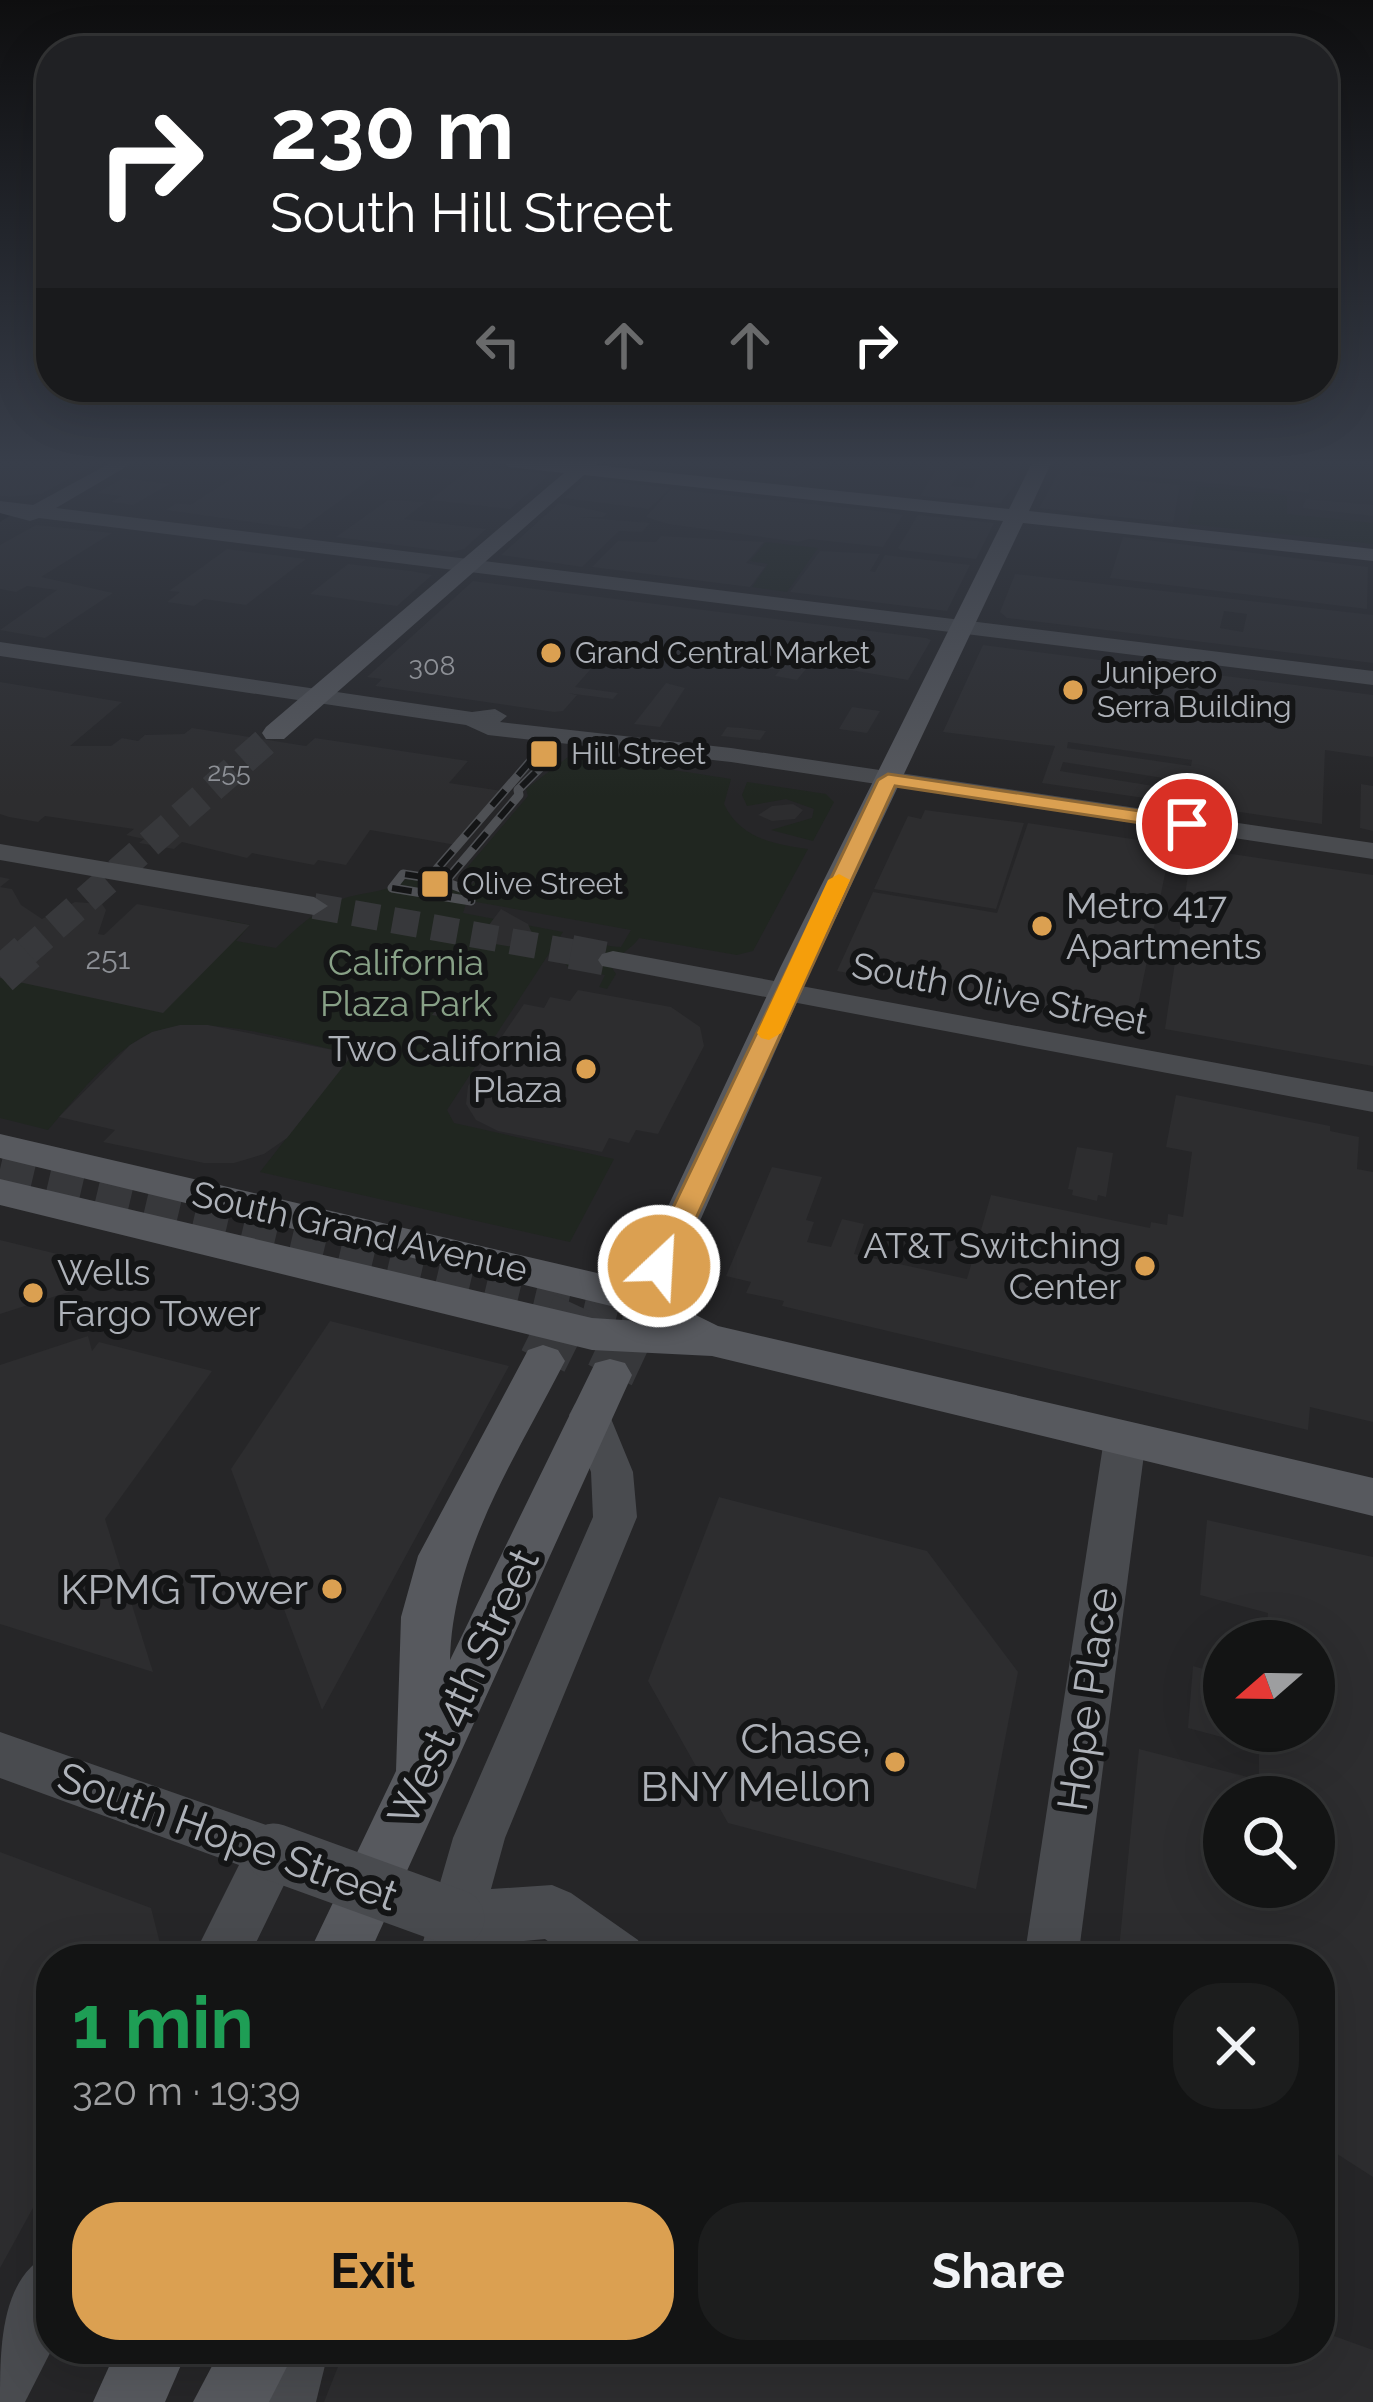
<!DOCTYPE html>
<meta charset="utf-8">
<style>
body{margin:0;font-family:Raleway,sans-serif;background:#1c1d1d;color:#f1f3f6;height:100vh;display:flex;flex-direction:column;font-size:45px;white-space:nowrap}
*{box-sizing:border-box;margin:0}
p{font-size:39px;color:#9d9ea0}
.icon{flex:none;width:66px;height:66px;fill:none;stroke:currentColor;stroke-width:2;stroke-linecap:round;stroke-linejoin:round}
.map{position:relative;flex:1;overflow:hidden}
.side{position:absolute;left:36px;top:1944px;width:1299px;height:420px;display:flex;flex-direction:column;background:#131414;border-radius:48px;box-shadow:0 12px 48px #0002,0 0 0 3px #323334}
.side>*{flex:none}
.top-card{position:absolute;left:36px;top:36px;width:1302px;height:366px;border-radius:48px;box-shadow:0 12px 48px #0002,0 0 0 3px #323334;background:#202124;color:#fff;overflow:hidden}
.needle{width:78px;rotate:250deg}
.controls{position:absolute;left:1203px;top:1620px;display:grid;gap:24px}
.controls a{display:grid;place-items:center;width:132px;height:132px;border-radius:50%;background:#131414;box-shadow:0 12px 48px #0002,0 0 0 3px #323334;font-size:60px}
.pin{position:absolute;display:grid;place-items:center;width:102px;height:102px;color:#fff;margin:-51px;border:6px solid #fff;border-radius:50%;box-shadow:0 3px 12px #0007}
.me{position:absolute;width:132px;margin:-66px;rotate:25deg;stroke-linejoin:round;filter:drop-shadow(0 0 9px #0008)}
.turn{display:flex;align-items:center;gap:42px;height:252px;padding:0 36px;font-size:54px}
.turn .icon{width:156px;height:156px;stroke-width:2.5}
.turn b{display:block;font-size:84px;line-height:102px}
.lanes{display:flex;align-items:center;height:114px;padding:0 36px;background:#0003;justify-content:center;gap:60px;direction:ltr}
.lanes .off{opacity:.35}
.round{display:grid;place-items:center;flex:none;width:126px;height:126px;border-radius:48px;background:#1c1d1d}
.headline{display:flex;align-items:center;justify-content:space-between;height:204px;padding:0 36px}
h1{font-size:72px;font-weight:700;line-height:90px;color:#1e9e55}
.cta{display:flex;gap:24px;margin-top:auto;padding:24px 36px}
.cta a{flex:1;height:138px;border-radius:48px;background:#dba051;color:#111;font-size:48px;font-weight:700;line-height:138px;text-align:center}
.cta a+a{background:#1c1d1d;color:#f1f3f6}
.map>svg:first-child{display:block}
</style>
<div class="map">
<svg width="1373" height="2402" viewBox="0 0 1373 2402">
<rect width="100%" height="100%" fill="#191a1b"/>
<!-- built -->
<path fill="#262628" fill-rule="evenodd" d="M0,461H1373V2402H0V522L11,515L0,513ZM1224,1641H1314V1731H1224ZM1224,1797H1314V1887H1224ZM51,1959H1320V2349H51Z"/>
<!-- green -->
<g fill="#202620">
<path d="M1197,486L1287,495V514L1373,523V544L1188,524Z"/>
<path d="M766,542L818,548L787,592L752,587L768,564L750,561Z"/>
<path d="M572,754L731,779L724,804C740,838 773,844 808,849L753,951L737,955L639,938C630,951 619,953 610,965L616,974L607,989L599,987L605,975L568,967L558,955C572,934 599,946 621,947L631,930L471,901L474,897L466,890L483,874L465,870L528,796L526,789Z"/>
<path d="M747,782L826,794L834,802L813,841L771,830L812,818L814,809L786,799L747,806L742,795Z"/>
<path d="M408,878L456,888L468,898L463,913L563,932L447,1110L454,1123L614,1159L570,1242L260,1172L352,1054C294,1042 195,1007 141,1038C107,1058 74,1100 48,1130L0,1118V972L156,991L227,920L250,925L236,941L276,948C296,928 318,908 345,898C369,891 387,893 408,878Z"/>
</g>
<!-- building -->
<g fill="#2d2d2f" fill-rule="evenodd">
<path d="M0,461H101L41,494L11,497L0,496Z"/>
<path d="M260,461H395L301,529L166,510L177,503L190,505Z"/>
<path d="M646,461H832L826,470L811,469L794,478Z"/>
<path d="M930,461H1017L1022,462L1015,485L1000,504L920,496L935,471L925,470ZM962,468L982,470L972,488L951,486Z"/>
<path d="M1065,461H1312L1309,493L1083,470L1081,475L1180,485L1173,523L1039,508Z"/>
<path d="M474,466L541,473L548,476L510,509L430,500Z"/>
<path d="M123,478L170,484L133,505L111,502L122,496L97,493Z"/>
<path d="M586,479L670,488L649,509L564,498Z"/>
<path d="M671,489L887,512L903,515L883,547L809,539L798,542L668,524L646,517Z"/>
<path d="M1306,499L1373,505V516L1302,508Z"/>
<path d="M388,500L426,502L404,519L486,529L464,549L451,552L336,537Z"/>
<path d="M559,503L607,513L603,517H578L650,523L642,532L619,531L582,567L501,555Z"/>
<path d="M918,515L994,523L976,559L901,550L898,548Z"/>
<path d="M36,525L112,533L41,577L113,593L45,638L0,630L57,590L27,586L16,592L0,589V545Z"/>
<path d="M661,536L764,542L746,563L765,567L750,587L592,567L618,541L656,542Z"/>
<path d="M1123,537L1368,567L1367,609L1110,578Z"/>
<path d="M227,549L306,559L246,605L204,599L194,606L167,602L180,592L169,591Z"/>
<path d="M820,551L880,554L870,571L875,572L885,555L970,565L947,611L790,592Z"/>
<path d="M348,564L411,571L432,575L397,606L310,594Z"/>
<path d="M1015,574L1373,615V663L1007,618L1000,612ZM1224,611L1247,614L1243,632L1220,628Z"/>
<path d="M473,581L926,638L931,640L908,680L811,663L797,680L775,676L780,670L622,652L624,648L610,647L575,687L618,693L613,699L567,693L577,695L563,711L554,712L375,686L382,679L367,677Z"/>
<path d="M983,645L1373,695V757L1325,750L1322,824L1042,783L1055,746L943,732ZM1068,742L1192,760L1191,766L1067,748ZM1063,762L1188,782L1161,781L1160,787L1060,771Z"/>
<path d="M0,682L122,702L70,746H111L122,738L138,741L145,735L184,734L192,728L306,746L315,738L468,761L449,783L502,791L456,845L370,830L346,865L318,860L314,865L252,853L247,858L182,842L174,849L139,843L144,839L126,835L134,829L45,816L38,822L9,817L0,814Z"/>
<path d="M666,683L685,688L660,727L634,724Z"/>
<path d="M852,707L880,711L867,733L839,729Z"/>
<path d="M727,727L741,728L766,731L760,740L721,736Z"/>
<path d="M1361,784L1373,786V831L1360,828Z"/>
<path d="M793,804L803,810L795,819L772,821L758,815L772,806Z"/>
<path d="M925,810L1024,823L996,909L874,889L908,816L921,819Z"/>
<path d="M1028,823L1171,845L1134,1024L837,971L873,892L997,913Z"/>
<path d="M1192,848L1373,875V1066L1165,1029Z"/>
<path d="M0,877L10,879L0,887L12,889L21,905L42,919L75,902L102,904L106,910L98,934L104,935L137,904L250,925L163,1013L0,978Z"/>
<path d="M501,909L528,924L534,938L532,950L489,943L483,933Z"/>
<path d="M578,990L671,1007L700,1027L704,1046L658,1134L636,1130L629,1143L609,1138L602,1152L498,1131L476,1120L466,1104L468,1086L524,1004L544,1008L550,997L570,1001Z"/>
<path d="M447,993L482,999L467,1021L432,1015Z"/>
<path d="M180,1025H208L353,1054L287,1138L264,1154L234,1163H204L103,1142L115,1130L59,1117L130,1045L152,1032Z"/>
<path d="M1176,1095L1330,1126V1131L1359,1137L1357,1169L1373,1172V1422L1310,1407L1308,1430L782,1306L784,1301L746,1293L751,1282L726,1276L772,1167L822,1177L806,1220L814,1222L807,1242L831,1247L842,1219L864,1224L854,1254L967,1279L991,1195L1150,1228L1151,1222L1167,1225L1168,1214L1183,1217L1192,1152L1166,1147Z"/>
<path d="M1077,1147L1113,1153L1106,1197L1098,1195L1097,1201L1072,1195L1073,1190L1068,1189Z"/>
<path d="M0,1240L131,1272L0,1314Z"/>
<path d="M330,1321L509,1366L322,1710L231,1469Z"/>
<path d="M88,1336L92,1351L99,1342L212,1371L105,1519L153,1672L0,1624V1365Z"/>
<path d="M719,1497L927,1551L1018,1672L976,1889L728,1823L648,1681Z"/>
<path d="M1207,1520L1373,1557V2177L1320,2143V1959H1118L1139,1749L1259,1780V1747L1188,1728L1193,1666L1224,1675V1731H1314V1641H1265L1268,1613L1200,1595ZM1224,1797H1314V1887H1224Z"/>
<path d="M0,1852L151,1908L164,1959H51V2175L0,2268Z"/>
<path d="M1320,2331L1373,2350V2402H324L345,2349H1320Z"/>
</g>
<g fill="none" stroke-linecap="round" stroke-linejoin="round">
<!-- secondary-tunnel-far2 -->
<path stroke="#37383b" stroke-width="26" stroke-dasharray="26 14" stroke-linecap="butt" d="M314,906L588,955"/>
<!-- secondary-tunnel-far1 -->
<g stroke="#37383b" stroke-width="34" stroke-dasharray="34 16" stroke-linecap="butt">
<path d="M571,952L613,960"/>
<path d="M0,1169L636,1318"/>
</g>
<!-- secondary-tunnel -->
<path stroke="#37383b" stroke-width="45" stroke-dasharray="45 22" stroke-linecap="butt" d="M623,1315L636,1318"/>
<!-- primary-tunnel-far2 -->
<path stroke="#37383b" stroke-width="28" stroke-dasharray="28 14" stroke-linecap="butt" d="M23,955L275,733"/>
<!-- primary-tunnel-far1 -->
<g stroke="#37383b" stroke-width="38" stroke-dasharray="38 18" stroke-linecap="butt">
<path d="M0,976L27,952"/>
<path d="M565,1318L572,1303"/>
<path d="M636,1318L660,1266"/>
</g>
<!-- primary-tunnel -->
<g stroke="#37383b" stroke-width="48" stroke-dasharray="48 24" stroke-linecap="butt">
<path d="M543,1361L566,1315"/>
<path d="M610,1375L638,1315"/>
</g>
<!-- secondary -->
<g fill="#494b4f" fill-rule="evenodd">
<path d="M114,461H136L56,508L1373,671V685L39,518L30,521L0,513V501L33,505Z"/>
<path d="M0,642L472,712L495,709L507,716L500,722L731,748L1373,843V859L731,762L488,735L466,725L0,656Z"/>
<path d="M0,844L314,897L328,906L314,915L0,860Z"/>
<path d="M613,951L1373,1092V1112L602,966L598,960L602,954Z"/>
<path d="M590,1399L605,1404L633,1472L637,1517L505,1838L491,1889L552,1885L571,1893L638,1940L646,1959H572L545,1939L524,1941L531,1959H418L453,1838L593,1517L591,1472L569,1415L575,1404Z"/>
<path d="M1125,1423L1140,1427L1146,1439L1078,1959H1024L1104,1439L1110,1427Z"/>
<path d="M0,1732L292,1834L300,1852L248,1959H192L239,1865L0,1778Z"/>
<path d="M51,2253L52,2349L25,2402H0C0,2348 0,2277 51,2253Z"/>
<path d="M265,2349H329L316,2402H250Z"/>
</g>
<!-- primary -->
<g fill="#57595e" fill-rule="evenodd">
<path d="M500,461H598L596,465L1009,509L1033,461H1052L1029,511L1373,549V561L1023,523L812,968L680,1266L674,1276L660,1280L646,1276L640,1266L780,968L1003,521L584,475L284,739H266L262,733L266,727L564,473L509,467Z"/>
<path d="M0,1134L623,1279L718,1326L1373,1478V1516L712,1356L592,1350L0,1205V1179L592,1318L639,1321L611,1306L0,1158Z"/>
<path d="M543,1345L558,1350L565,1361C516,1457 453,1550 450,1660L595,1363L610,1359L625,1363L632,1375L367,1959H306L396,1771L401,1617L418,1556L528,1350Z"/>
<path d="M117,2349H188L165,2402H93Z"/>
<path d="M221,2349H296L269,2402H193Z"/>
</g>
<defs>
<path id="rail" d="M541,749L554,754L518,790L519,795L445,882L469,891L471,901L392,888L403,874L429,878Z"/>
</defs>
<!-- rail casing -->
<use href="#rail" stroke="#4e5054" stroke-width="9"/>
<!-- rail -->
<use href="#rail" stroke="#141516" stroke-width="6" stroke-dasharray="20" stroke-linecap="butt"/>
<!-- secondary-bridge -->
<path stroke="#494b4f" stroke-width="57" d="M274,1852L456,1918"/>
</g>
<!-- sky -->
<linearGradient id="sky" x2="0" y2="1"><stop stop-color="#0e0e0f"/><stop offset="0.58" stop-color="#383e4a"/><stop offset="1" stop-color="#383e4a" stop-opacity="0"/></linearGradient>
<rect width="1373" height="797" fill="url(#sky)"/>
<!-- route -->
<path fill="#dba051" stroke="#8e6835" stroke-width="3" d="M888,774L1187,818L1197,824L1187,830L895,786L674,1266L659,1276L649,1273L645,1266L878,780Z"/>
<!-- slow -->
<path fill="#f59e0b" d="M839,874L850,880L781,1033L769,1040L761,1038L757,1033L828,880Z"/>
<!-- markers -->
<g fill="#dba051" stroke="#141516" stroke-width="4.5">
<circle cx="551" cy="653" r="12"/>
<circle cx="1073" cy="690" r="12"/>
<rect x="529" y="739" width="30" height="30" rx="6"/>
<rect x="420" y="869" width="30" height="30" rx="6"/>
<circle cx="1042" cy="926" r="12"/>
<circle cx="586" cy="1069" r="12"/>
<circle cx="1145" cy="1266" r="12"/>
<circle cx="33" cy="1293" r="12"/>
<circle cx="332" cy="1589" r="12"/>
<circle cx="895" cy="1762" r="12"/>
</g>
<g text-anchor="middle" stroke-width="12" stroke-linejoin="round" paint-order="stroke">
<!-- far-number labels -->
<g font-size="27" fill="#8d9096">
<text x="432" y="675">308</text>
<text x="229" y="781">255</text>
</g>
<!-- far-poi labels -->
<g font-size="30" fill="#aeb2b9" stroke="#141516" text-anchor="start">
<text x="575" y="663">Grand Central Market</text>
<text x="1097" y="683">Junipero<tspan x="1097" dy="34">Serra Building</tspan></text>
<text x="571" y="764">Hill Street</text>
<text x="462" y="894">Olive Street</text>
</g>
<!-- number labels -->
<g font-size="30" fill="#8d9096">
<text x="108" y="969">251</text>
</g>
<!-- poi labels -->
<g font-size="36" fill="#aeb2b9" stroke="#141516" text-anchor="start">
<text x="1066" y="918">Metro 417<tspan x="1066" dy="41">Apartments</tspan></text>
<text x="562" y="1061" text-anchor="end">Two California<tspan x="562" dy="41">Plaza</tspan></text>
<text x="1121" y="1258" text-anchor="end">AT&amp;T Switching<tspan x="1121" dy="41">Center</tspan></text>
<text x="57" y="1285">Wells<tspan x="57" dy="41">Fargo Tower</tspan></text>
</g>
<!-- park labels -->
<g font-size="36" fill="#88a187" stroke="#141516">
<text x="406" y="975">California<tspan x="406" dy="41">Plaza Park</tspan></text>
</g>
<!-- street labels -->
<g font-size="36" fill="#aeb2b9" stroke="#141516">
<text transform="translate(1000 993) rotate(11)" y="13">South Olive Street</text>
<text transform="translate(360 1231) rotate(13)" y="13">South Grand Avenue</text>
</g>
<!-- near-poi labels -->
<g font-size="42" fill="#aeb2b9" stroke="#141516" text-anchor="end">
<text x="308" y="1604">KPMG Tower</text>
<text x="871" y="1753">Chase,<tspan x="871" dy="48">BNY Mellon</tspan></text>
</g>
<!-- near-street labels -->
<g font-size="42" fill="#aeb2b9" stroke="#141516">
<text transform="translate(463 1687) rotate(-65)" y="15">West 4th Street</text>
<text transform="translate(1087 1699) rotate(-82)" y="15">Hope Place</text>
<text transform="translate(228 1836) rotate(20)" y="15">South Hope Street</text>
</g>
</g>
</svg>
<div class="controls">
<a><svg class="needle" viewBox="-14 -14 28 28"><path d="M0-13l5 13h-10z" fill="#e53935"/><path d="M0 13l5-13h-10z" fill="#9d9ea0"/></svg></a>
<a><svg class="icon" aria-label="search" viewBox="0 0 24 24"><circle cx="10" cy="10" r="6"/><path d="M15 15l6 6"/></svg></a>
</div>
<div class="pin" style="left:1187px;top:824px;background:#d93025"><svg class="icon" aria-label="arrive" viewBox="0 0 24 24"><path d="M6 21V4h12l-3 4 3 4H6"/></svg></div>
<svg class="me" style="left:659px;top:1266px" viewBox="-20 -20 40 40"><circle r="17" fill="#dba051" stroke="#fff" stroke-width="3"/><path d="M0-11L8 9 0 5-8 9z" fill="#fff"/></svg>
<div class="top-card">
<div class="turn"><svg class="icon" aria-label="right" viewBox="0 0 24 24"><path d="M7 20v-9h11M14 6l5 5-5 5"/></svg><div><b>230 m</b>South Hill Street</div></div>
<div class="lanes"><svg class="icon off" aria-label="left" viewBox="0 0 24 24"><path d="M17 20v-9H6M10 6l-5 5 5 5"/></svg><svg class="icon off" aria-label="ahead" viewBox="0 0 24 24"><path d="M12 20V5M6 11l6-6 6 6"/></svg><svg class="icon off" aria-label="ahead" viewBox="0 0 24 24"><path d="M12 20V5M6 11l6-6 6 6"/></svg><svg class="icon" aria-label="right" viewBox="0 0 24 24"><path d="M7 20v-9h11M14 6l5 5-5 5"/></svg></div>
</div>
<section class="side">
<div class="headline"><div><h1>1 min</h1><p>320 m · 19:39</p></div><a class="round"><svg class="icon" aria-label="close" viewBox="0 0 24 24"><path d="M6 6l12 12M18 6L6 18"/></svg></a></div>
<div class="cta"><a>Exit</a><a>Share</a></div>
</section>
</div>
